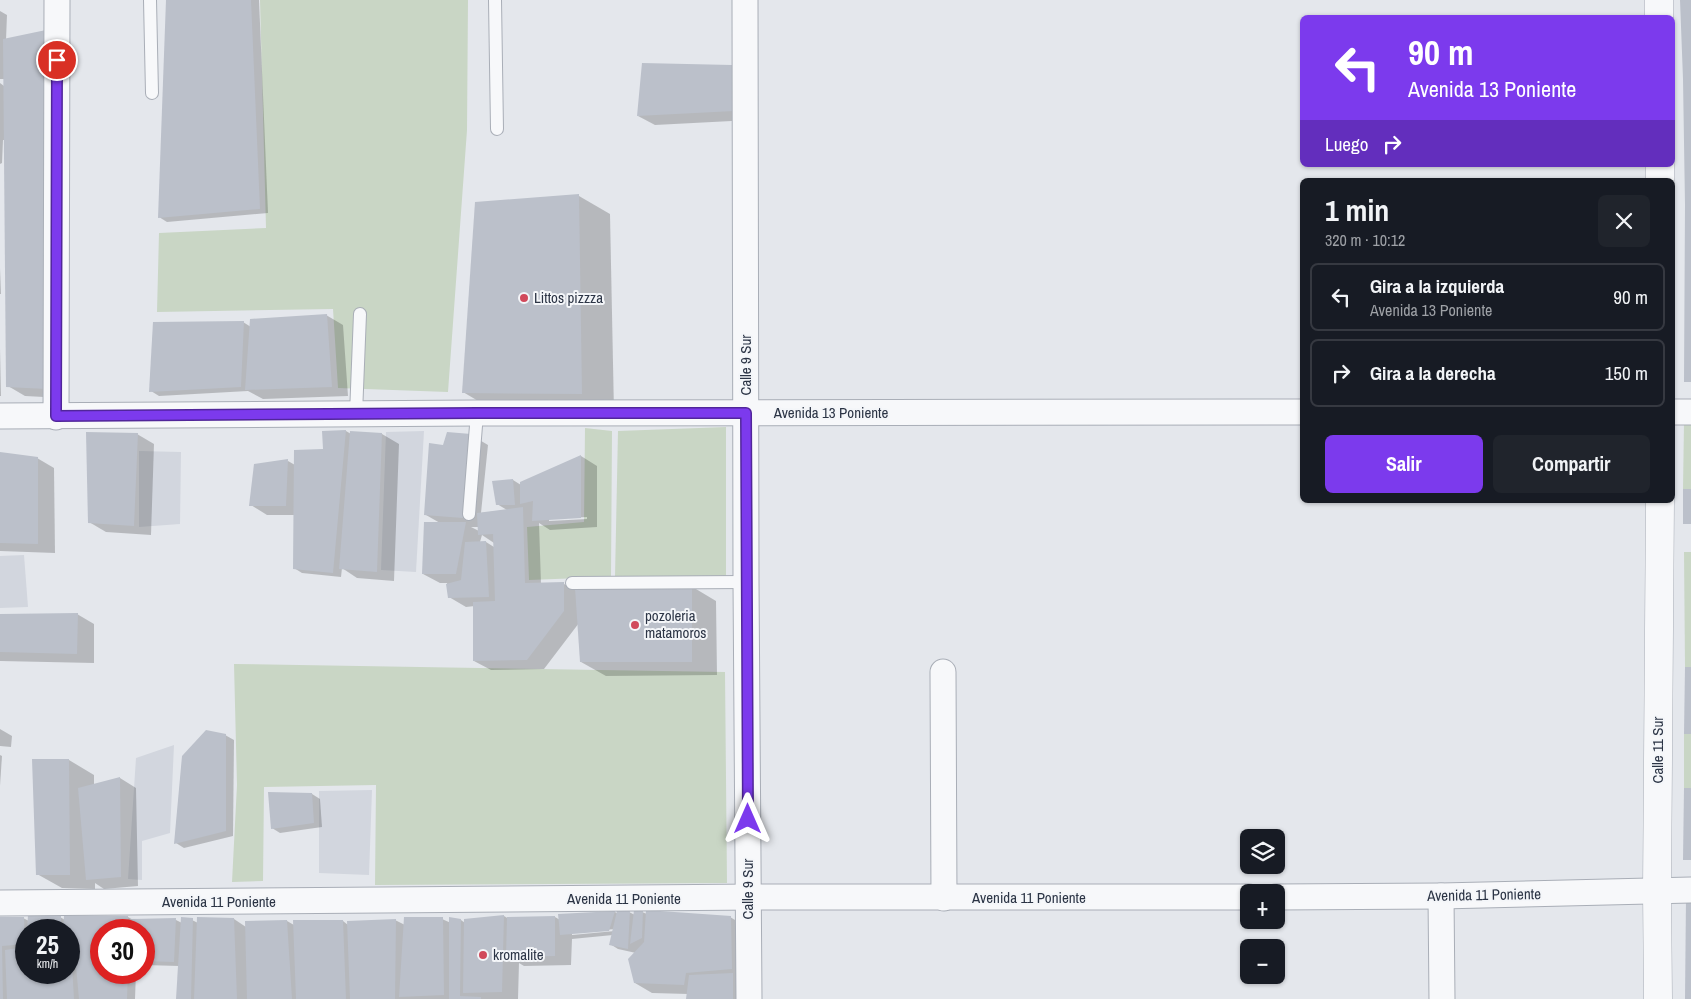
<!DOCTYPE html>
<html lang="es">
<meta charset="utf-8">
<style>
body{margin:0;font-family:"Archivo Narrow",sans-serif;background:#20242c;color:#f1f3f6;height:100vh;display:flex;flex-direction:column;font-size:19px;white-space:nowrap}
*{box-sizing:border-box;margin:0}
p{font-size:16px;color:#9ea1a6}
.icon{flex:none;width:28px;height:28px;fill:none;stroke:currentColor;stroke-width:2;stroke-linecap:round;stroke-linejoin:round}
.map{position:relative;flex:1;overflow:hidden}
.drawer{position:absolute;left:1300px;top:178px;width:375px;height:325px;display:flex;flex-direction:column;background:#171b24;border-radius:8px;box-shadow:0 1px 4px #0004}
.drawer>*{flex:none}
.guide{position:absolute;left:1300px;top:15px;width:375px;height:152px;border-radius:8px;box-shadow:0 1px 4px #0004;background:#7c3aed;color:#fff;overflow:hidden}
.fabs{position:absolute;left:1240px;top:829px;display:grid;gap:10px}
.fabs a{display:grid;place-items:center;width:45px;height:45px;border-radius:8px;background:#171b24;box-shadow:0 1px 4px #0004;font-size:25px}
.speed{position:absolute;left:15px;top:919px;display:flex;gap:10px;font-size:25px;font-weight:700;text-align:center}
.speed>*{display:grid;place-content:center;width:65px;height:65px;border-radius:50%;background:#171b24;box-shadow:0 1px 4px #0004;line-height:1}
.speed small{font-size:12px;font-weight:400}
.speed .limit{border:8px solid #d22;background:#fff;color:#111}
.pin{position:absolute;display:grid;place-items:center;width:42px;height:42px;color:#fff;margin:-21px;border:2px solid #fff;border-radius:50%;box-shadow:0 1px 5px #0007}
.me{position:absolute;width:55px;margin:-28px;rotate:0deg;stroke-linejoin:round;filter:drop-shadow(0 0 4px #0008)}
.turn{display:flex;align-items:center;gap:18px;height:105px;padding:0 25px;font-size:22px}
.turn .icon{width:65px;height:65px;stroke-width:2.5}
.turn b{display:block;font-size:35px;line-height:42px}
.then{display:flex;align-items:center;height:48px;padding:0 25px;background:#0003;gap:10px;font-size:19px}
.round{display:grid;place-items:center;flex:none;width:52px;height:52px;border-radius:8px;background:#20242c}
.head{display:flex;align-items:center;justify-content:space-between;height:85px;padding:0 25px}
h1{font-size:30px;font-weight:700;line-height:38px}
.cta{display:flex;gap:10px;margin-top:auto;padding:10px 25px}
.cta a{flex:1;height:58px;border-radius:8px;background:#7c3aed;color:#fff;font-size:20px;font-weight:700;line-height:58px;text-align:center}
.cta a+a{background:#20242c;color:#f1f3f6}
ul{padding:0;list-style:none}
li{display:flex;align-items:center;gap:15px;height:68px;margin:0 10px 8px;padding:0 15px;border:2px solid #363941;border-radius:8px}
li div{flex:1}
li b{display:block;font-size:19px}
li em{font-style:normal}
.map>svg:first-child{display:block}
</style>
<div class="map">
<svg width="1691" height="999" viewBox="0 0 1691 999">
<rect width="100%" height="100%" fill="#e4e7ec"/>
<!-- built -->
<g fill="#d2d6de">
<path d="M424,431L416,572L381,570L386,432Z"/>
<path d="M139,451L181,452L180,524L139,527Z"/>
<path d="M24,555L28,607L0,608V556Z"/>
<path d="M174,745L170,833L142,841V880L128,879L136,758Z"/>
<path d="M372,790L369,875L319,873V791Z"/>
</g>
<!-- green -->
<g fill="#c9d6c5">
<path d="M260,0H468L467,130L448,392L338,388L333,309L157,312L159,233L266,228Z"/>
<path d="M1684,423H1691V489H1683Z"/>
<path d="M726,427V580L615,578L618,431Z"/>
<path d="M585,428L612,431L611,578H581L529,580L527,527L584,522Z"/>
<path d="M1684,552H1691V667H1685Z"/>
<path d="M234,664L725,672L727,883L375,885L376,785L264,787L263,881L232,882L237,785Z"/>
<rect x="1684" y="734" width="7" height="54"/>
</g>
<!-- shadow -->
<g fill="#0003" fill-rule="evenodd">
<path d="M167,0H259L268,213L167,222L159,217Z"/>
<path d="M0,11L7,15L6,40L63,398L25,396L8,386L5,140H3L2,163L0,164V83L4,86V79H0Z"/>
<path d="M732,66L749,76L751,120L655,125L638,116Z"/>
<path d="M579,196L610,214L614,412L495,411L463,392Z"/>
<path d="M0,268L1,294H0Z"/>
<path d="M326,315L343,325L348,396L263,399L248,391L159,396L151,391L243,322L251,327Z"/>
<path d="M0,348L1,396H0Z"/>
<path d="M346,431L351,434H382L399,444L394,581L357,578L342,568L341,577L302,573L294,568L295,515H267L251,505L288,461L295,465L324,451L323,432Z"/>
<path d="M137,434L154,444L151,535L106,532L89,522Z"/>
<path d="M471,435L488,445L481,513L507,510L497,504L494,482L513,480L521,485L581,456L597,466V527L550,530L539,523L541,584H564L577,591L691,586L716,601L717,675L606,676L581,662L579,623L544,669L491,670L474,661L475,606L466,607L449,597L447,583H440L423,574L440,523L426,515L444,446ZM587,517V519L549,521V519ZM471,527H479V531ZM482,535L494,543V547L486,542H480Z"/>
<path d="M0,453L37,458L54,468L55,553L0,551Z"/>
<path d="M77,614L94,624V663L0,661V615Z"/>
<path d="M0,729L12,736L11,747L0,746Z"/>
<path d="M225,735L234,740L233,836L184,848L176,843Z"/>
<path d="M0,755L2,756L0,786Z"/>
<path d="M33,760H69L94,775V785L120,778L136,788L138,886L104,889L95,883V889L62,888L37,874Z"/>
<path d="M270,793L312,794L320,799L322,827L280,833L272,828Z"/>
<path d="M615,912L618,914L629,912L635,915L642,912L647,914L730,917L747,927L749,999H687L688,994L652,993L635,983L636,953L618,949L610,944L613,935L572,939L571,965L524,966L519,963L518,999H177L179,966L144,965V930H101V972H136L135,999H0V918H23L29,921L60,917L65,920V918L128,917L133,920H176L182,923L192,920L198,923L234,919L246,927L287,921L294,925L343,921L348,925L395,920L405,925L442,919L451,923L461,920L465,923L504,916L509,919V918L555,917L560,920V915ZM615,929V931L572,935V933ZM26,930H69V972H26ZM69,942L75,945L76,951L69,947Z"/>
</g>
<!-- building -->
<g fill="#bbc0ca">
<path d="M166,0H251L260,209L158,218Z"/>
<path d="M1680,0H1691V382H1684L1685,205L1683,79Z"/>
<path d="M46,30L47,389L6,387L3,39Z"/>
<path d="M642,63L732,65L734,111L637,116Z"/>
<path d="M579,194L582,394L462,393L475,202Z"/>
<path d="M327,314L332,387L245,390L250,319Z"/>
<path d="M244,321L241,387L149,392L153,322Z"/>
<path d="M346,430L333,573L293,569L294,450L323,449L322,431Z"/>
<path d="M350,431L382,433L377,572L339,569Z"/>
<path d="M86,432L138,433L134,526L88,523Z"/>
<path d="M447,432L471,434L463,518L424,515L429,443L443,445Z"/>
<path d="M0,452L38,457V544L0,543Z"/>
<path d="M581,455V518L532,521L533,501L520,504V482Z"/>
<path d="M288,459L286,506H249L254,464Z"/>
<path d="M513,479L515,505H496L492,481Z"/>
<rect x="1683" y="489" width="8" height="35"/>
<path d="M523,507L525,583L564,582V611L527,660L473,661V602L495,601L493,534L478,535L477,513Z"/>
<path d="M424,522H466L456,574H422Z"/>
<path d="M486,541L489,597L448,598L446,584L461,580L465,542Z"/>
<path d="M692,585V662H580L575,588Z"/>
<path d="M78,613L77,654L0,652V614Z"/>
<path d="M1685,667H1691V734H1684Z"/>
<path d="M206,730L226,734V831L174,844L182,756Z"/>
<path d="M32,759H69L70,875H36Z"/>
<path d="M120,777L121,877L86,880L78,788Z"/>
<path d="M1684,788H1691V860H1683Z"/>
<path d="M268,792L312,793L314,823L271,829Z"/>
<path d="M1686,898H1691V999H1685Z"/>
<path d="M630,910L628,949L609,945L617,911Z"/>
<path d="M634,910H643L642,938L630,944Z"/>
<path d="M646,910L731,916L732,969L686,973L684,985L634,983L628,959L644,942Z"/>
<path d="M615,911L609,931L560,935L558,914Z"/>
<path d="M28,915L61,916V930H27Z"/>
<path d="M504,915L502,992L463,993L464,919Z"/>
<path d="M64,916H128V930H101V972H128L127,999H79L74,944L69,942V930H63Z"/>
<path d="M555,916V956L506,957L507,917Z"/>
<path d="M0,917H24L25,944L2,946L3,999H0Z"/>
<path d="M181,917L193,918L191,999H176Z"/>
<path d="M197,917L234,918L237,999H194Z"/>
<path d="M404,917H443L444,995L399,997Z"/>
<path d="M449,917L461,919L460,996L481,997V999H449Z"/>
<path d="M176,918L174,962L144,961V930H132V919Z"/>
<path d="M396,919L395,999H350L347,921Z"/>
<path d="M287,920L292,999H247L245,921Z"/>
<path d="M293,920H343L346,999H296Z"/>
<path d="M69,945L71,947L74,999H7L5,950L26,947V972H69Z"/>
<path d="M733,973V999H686L689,975Z"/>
</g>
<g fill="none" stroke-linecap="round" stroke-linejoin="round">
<defs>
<g id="service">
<path d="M150,0L152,93"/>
<path d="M495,0L497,129"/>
<path d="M356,414L360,314"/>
<path d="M469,514L477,413"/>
<path d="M572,583L746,582"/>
</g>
<g id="minor">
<path d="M745,0L746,582L749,999"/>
<path d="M1672,412H1691"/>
<path d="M0,416L477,413L1302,412"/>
<path d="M56,417L57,0"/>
<path d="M943,672L944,898"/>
<path d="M1441,896L1442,999"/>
<path d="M1276,897L1441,896L1691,890"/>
<path d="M0,903L758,897H1249"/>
</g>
<g id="tertiary">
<path d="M1659,0V18"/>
<path d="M1660,165V180"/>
<path d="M1658,999L1657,890L1660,500"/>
</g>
</defs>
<!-- service casing -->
<use href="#service" stroke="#a9aeb7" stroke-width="14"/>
<!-- minor casing -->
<use href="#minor" stroke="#a9aeb7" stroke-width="27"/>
<!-- tertiary casing -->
<use href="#tertiary" stroke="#a9aeb7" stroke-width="29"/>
<!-- service -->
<use href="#service" stroke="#f7f8fa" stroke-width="12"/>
<!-- minor -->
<use href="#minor" stroke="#f7f8fa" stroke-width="25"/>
<!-- tertiary -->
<use href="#tertiary" stroke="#f7f8fa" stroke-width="28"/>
</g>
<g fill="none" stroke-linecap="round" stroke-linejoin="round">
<defs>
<path id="route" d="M57,60L56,416L477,413H746L748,819"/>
</defs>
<!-- route casing -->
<use href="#route" stroke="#51269a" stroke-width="12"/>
<!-- route -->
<use href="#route" stroke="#7c3aed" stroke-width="9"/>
</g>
<!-- markers -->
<g fill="#d1495b" stroke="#f4f6f9" stroke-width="2">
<circle cx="524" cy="298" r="5"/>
<circle cx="635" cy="625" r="5"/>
<circle cx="483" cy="955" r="5"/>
</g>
<g text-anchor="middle" stroke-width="4" stroke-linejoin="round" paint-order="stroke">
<!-- poi labels -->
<g font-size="15" fill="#2b3445" stroke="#f4f6f9" text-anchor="start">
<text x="534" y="303">Littos pizzza</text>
<text x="645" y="621">pozoleria<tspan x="645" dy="17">matamoros</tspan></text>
<text x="493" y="960">kromalite</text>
</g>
<!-- street labels -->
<g font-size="15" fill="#2b3445" stroke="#f4f6f9">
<text transform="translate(746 365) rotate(-90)" y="5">Calle 9 Sur</text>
<text x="831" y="418">Avenida 13 Poniente</text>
<text transform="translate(1658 750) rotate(-90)" y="5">Calle 11 Sur</text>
<text transform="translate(748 889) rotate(-90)" y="5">Calle 9 Sur</text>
<text transform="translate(1484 895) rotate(-1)" y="5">Avenida 11 Poniente</text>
<text x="1029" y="903">Avenida 11 Poniente</text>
<text x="624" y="904">Avenida 11 Poniente</text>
<text x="219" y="907">Avenida 11 Poniente</text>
</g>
</g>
</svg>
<div class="fabs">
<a><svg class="icon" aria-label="layers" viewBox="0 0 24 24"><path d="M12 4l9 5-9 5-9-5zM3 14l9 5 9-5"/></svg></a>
<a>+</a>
<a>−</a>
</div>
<div class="speed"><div>25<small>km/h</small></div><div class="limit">30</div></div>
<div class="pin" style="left:57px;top:60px;background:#d93025"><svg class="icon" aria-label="arrive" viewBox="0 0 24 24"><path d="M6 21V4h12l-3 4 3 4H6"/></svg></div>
<svg class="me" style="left:748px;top:819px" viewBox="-20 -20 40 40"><path d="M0-17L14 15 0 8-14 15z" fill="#7c3aed" stroke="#fff" stroke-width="4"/></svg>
<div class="guide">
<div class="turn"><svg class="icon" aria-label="left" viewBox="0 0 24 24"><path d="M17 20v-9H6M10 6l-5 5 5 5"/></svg><div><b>90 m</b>Avenida 13 Poniente</div></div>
<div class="then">Luego<svg class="icon" aria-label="right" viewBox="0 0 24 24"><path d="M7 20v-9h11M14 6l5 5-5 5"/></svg></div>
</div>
<section class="drawer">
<div class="head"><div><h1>1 min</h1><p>320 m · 10:12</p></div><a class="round"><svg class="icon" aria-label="close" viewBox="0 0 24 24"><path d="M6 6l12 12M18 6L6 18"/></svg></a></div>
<ul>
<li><svg class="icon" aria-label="left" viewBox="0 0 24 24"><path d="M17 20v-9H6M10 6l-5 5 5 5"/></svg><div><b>Gira a la izquierda</b><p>Avenida 13 Poniente</p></div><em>90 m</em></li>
<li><svg class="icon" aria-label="right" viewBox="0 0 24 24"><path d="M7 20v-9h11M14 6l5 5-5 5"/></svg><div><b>Gira a la derecha</b></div><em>150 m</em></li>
</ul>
<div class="cta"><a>Salir</a><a>Compartir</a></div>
</section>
</div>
